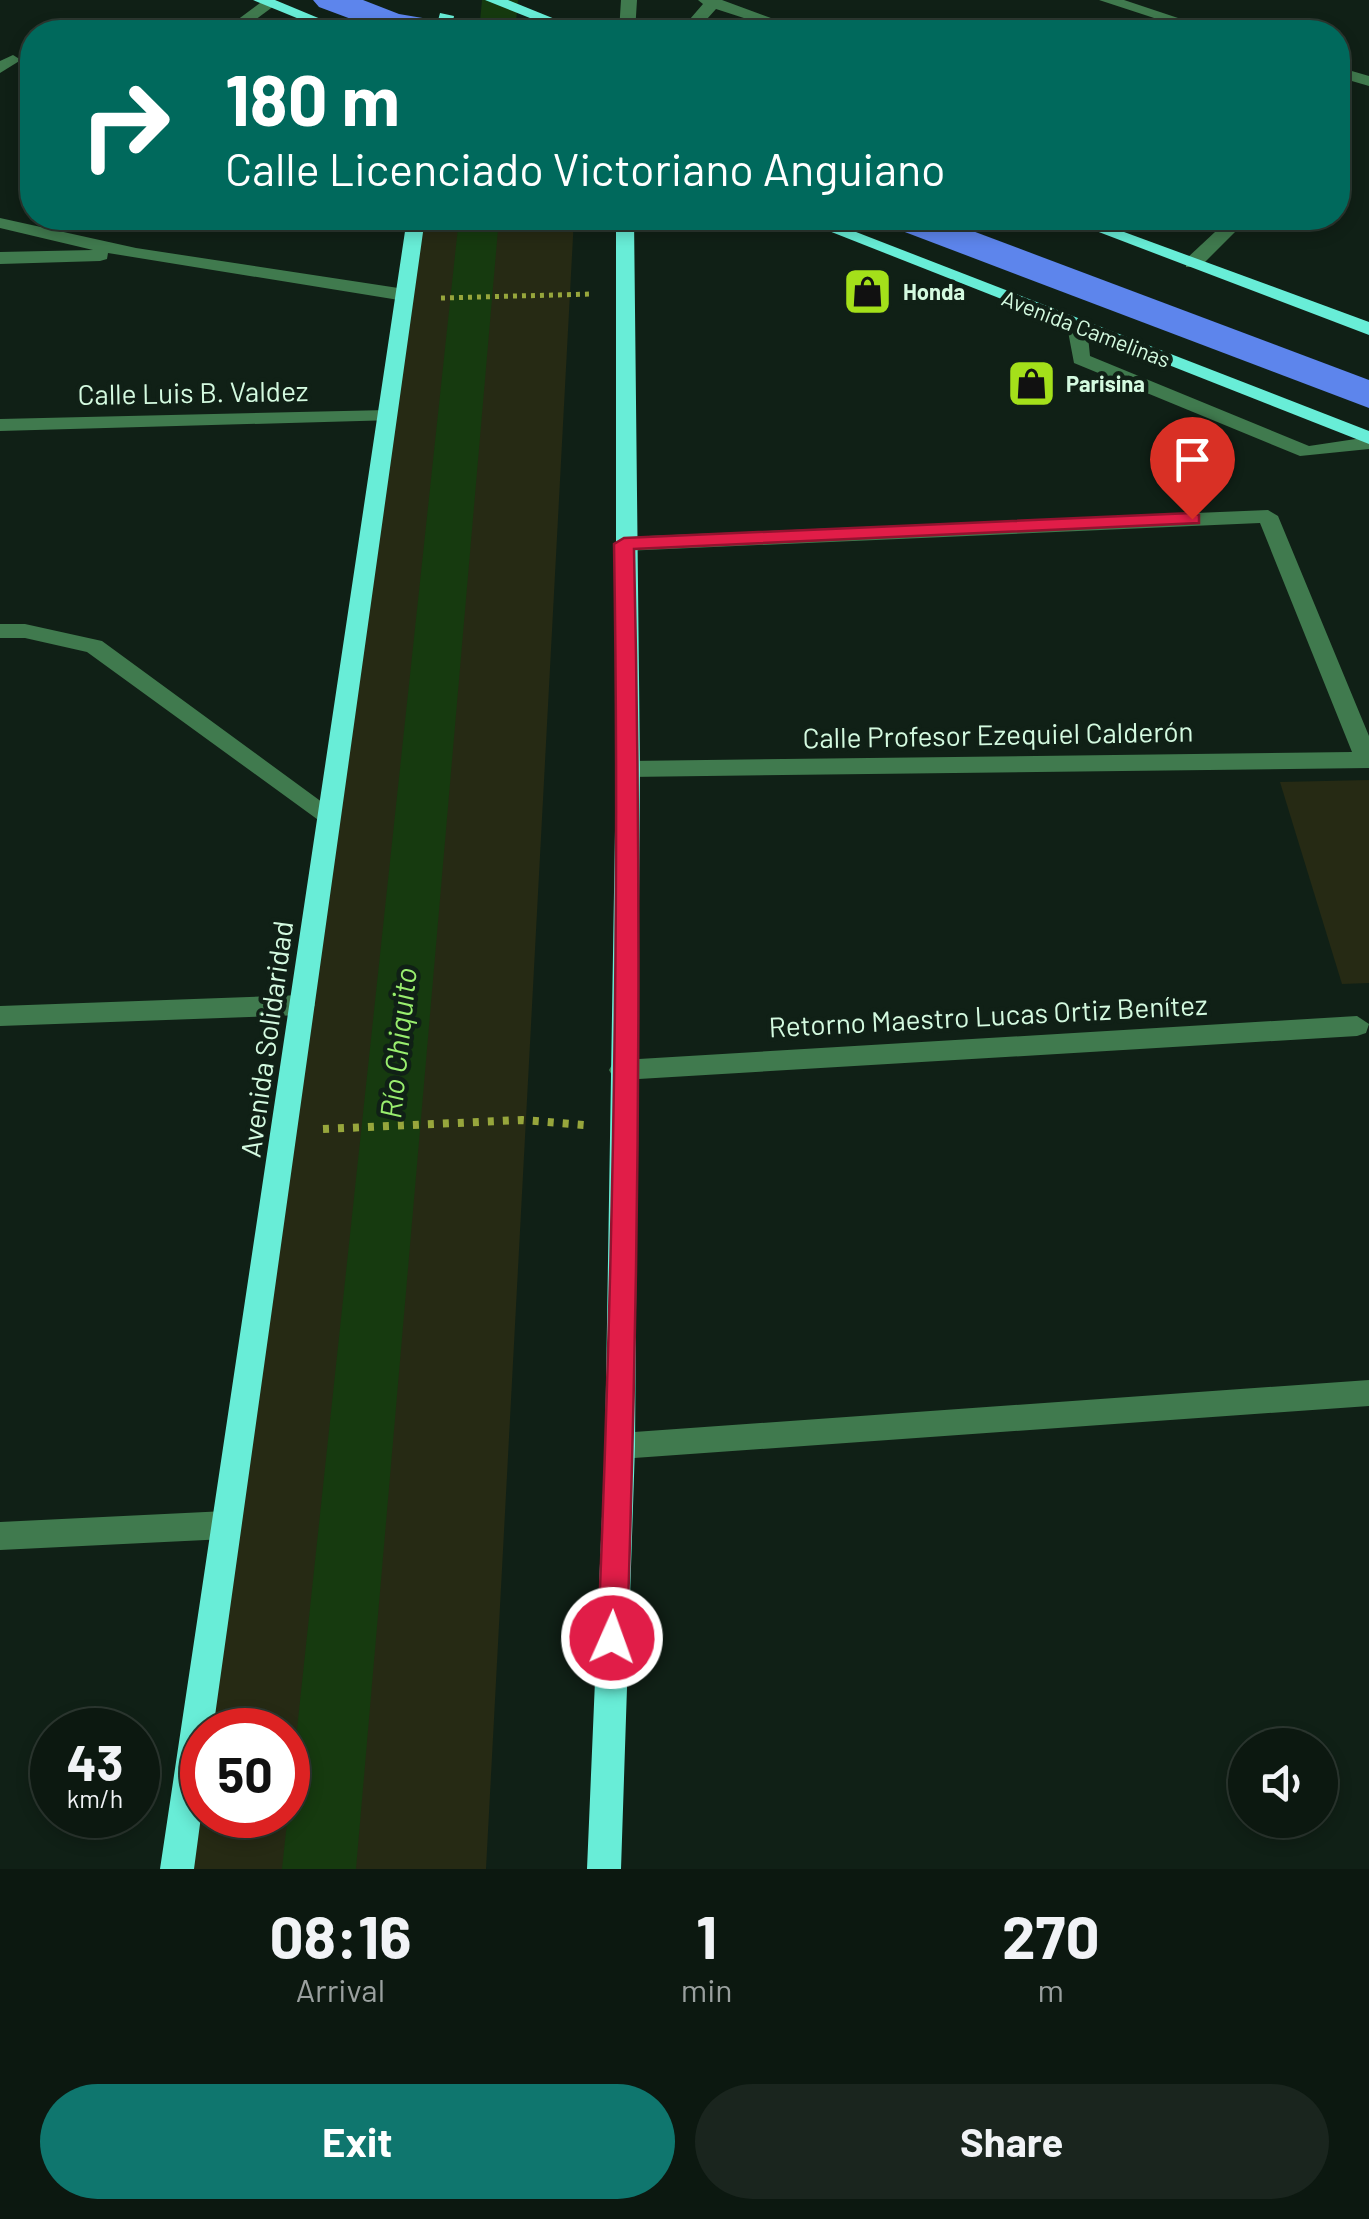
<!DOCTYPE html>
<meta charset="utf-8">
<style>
body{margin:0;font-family:Barlow,sans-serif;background:#1a251e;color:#f1f3f6;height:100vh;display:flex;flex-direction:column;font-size:38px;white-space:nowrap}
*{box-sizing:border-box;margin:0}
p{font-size:32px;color:#9aa09f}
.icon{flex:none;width:55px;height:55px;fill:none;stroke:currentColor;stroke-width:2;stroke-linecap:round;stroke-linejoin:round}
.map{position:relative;height:1869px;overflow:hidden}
.sheet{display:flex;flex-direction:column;background:#0c1810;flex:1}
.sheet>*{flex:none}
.hud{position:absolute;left:20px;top:20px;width:1330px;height:210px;border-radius:40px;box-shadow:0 5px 15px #0003,0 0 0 2px #2c3730;background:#00695c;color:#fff;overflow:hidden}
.tools{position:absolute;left:1228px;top:1728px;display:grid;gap:20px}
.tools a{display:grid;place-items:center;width:110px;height:110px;border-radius:50%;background:#0c1810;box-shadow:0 5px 15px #0003,0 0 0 2px #2c3730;font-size:50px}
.speed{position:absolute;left:30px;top:1708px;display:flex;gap:20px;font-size:50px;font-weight:700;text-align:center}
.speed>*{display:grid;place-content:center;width:130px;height:130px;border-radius:50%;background:#0c1810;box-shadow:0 5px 15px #0003,0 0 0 2px #2c3730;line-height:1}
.speed small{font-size:25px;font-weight:400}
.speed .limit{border:15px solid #d22;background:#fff;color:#111}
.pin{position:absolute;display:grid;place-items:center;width:85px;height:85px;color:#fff;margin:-102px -42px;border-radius:50% 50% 50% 0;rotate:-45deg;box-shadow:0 0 10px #0007}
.pin .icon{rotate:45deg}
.me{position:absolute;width:110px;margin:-55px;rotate:2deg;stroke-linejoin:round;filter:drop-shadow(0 0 8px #0008)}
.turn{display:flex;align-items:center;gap:35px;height:210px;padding:0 40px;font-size:45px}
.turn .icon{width:130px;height:130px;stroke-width:2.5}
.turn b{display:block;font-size:70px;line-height:85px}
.eta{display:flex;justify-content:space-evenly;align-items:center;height:170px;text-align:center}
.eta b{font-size:60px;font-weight:700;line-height:70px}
.button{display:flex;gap:20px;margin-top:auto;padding:20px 40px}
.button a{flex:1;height:115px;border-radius:60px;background:#0f766e;color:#fff;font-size:40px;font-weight:700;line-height:115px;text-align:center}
.button a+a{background:#1a251e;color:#f1f3f6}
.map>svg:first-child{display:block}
</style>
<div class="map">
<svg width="1369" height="1869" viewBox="0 0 1369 1869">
<rect width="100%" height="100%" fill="#102016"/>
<!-- green -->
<g fill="#262a14" fill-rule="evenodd">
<path d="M411,218H574L486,1869H165ZM202,1730H288V1815H202Z"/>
<path d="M1369,780V983L1342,984L1280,782Z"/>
</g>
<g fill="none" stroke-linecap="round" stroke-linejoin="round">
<!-- canal -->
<g fill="#163a0f" fill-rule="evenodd">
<path d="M482,0H518L515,32H479Z"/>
<path d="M459,218H499L356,1869H282Z"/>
</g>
<!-- path-far1 -->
<path stroke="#97a63c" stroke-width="5" stroke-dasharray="4 5" stroke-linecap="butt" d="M441,298L593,294"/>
<!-- path -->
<path stroke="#97a63c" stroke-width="8" stroke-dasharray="6 9" stroke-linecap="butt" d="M323,1129L522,1120L585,1125"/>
<!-- minor -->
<g fill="#407a4e" fill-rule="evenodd">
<path d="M264,0L278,3L239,32H221Z"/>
<path d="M621,0H637L635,32H619Z"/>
<path d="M698,0H722L809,32H787L716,9L707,19L720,32H703L690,19L703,4Z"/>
<path d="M1099,0H1124L1220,32H1197Z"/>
<path d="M13,55L21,60L0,73V61Z"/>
<path d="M1338,67L1369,76V86L1338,77Z"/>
<path d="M0,218L136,248L405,289L414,295L405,301L108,253L107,259L100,261L0,264V252L93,250L0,228Z"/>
<path d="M1230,218H1249L1200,267H1186V259Z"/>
<path d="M1077,320L1087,326L1090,356L1309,446L1369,437V449L1300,456L1074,363L1067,326Z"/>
<path d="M388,410L395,412V420L0,431V419Z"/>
<path d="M1268,510L1278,516L1369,736V768L628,777L616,769L628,761L1352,752L1260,523L624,551L613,544L624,537Z"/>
<path d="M0,624H25L102,641L341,816L337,822H321L87,652L25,638H0Z"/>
<path d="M302,995L311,998L315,1005L311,1012L302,1015L0,1026V1006Z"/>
<path d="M1357,1016L1369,1024L1366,1033L1357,1036L622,1080L613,1077L609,1070L613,1063L622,1060Z"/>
<path d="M1369,1380V1406L620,1459L609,1455L605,1446L609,1437L620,1433Z"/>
<path d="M226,1511L237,1515L241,1525L237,1535L226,1539L0,1550V1522Z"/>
</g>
<!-- major -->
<g fill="#68edd7" fill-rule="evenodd">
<path d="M253,0H275L352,32H331Z"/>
<path d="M485,0H508L587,32H565Z"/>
<path d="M440,13L454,16L451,32H435Z"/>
<path d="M407,218H425L213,1730H202V1809L194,1869H160Z"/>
<path d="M616,218H634L640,769L635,1446L621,1869H587L605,1446L616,769Z"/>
<path d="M796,218H820L1369,431V444Z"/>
<path d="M1062,218H1086L1369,322V335Z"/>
</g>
<!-- highway -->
<g fill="#5d85ec" fill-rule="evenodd">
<path d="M313,0H363L399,14L458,24L463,32H386L319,7Z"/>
<path d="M883,218H938L1369,380V408L889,226Z"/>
</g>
</g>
<!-- route -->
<path fill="#e11d48" stroke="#92132f" stroke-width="2.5" d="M1192,513L1199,515V523L634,549C642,912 639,1276 627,1638L623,1648L612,1652L602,1648L598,1638C613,1274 620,908 614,544L624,538Z"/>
<!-- icons -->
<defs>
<symbol id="shop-square" viewBox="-11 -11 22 22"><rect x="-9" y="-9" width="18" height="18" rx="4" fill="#a4e01a" stroke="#102016"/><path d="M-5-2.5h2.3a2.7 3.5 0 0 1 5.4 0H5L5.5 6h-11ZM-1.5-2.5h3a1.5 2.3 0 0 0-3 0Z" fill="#111"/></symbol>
</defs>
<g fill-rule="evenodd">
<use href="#shop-square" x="840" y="264" width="55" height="55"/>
<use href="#shop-square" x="1004" y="356" width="55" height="55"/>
</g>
<g text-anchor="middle" stroke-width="9" stroke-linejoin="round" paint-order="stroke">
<!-- far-poi labels -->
<g font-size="22" font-weight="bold" fill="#d4fae0" stroke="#102016" text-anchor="start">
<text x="903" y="300">Honda</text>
<text x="1066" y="392">Parisina</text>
</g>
<!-- far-street labels -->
<g font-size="22" fill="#d4fae0" stroke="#102016">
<text transform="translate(1086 329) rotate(21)" y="8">Avenida Camelinas</text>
</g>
<!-- street labels -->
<g font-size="28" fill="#d4fae0" stroke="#102016">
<text transform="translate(193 393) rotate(-1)" y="10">Calle Luis B. Valdez</text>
<text transform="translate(998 735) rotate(-1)" y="10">Calle Profesor Ezequiel Calderón</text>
<text transform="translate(988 1016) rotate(-3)" y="10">Retorno Maestro Lucas Ortiz Benítez</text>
<text transform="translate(267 1039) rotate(-82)" y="10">Avenida Solidaridad</text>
</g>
<!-- water labels -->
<g font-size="30" font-style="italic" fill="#99ee6e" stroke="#102016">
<text transform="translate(399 1043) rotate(-84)" y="10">Río Chiquito</text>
</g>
</g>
</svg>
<div class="tools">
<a><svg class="icon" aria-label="sound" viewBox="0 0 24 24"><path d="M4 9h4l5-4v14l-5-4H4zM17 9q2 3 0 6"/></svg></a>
</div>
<div class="speed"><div>43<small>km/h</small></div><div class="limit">50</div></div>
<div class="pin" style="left:1192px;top:519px;background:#d93025"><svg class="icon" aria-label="arrive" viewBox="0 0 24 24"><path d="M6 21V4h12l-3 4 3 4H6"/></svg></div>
<svg class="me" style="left:612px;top:1638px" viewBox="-20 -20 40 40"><circle r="17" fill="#e11d48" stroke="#fff" stroke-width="3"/><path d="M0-11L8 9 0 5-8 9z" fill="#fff"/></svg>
<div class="hud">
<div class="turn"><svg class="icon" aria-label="right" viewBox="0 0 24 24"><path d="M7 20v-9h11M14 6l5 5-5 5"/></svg><div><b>180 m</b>Calle Licenciado Victoriano Anguiano</div></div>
</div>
</div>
<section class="sheet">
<div class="eta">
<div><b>08:16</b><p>Arrival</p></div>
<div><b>1</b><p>min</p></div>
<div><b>270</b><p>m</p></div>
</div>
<div class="button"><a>Exit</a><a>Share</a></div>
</section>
